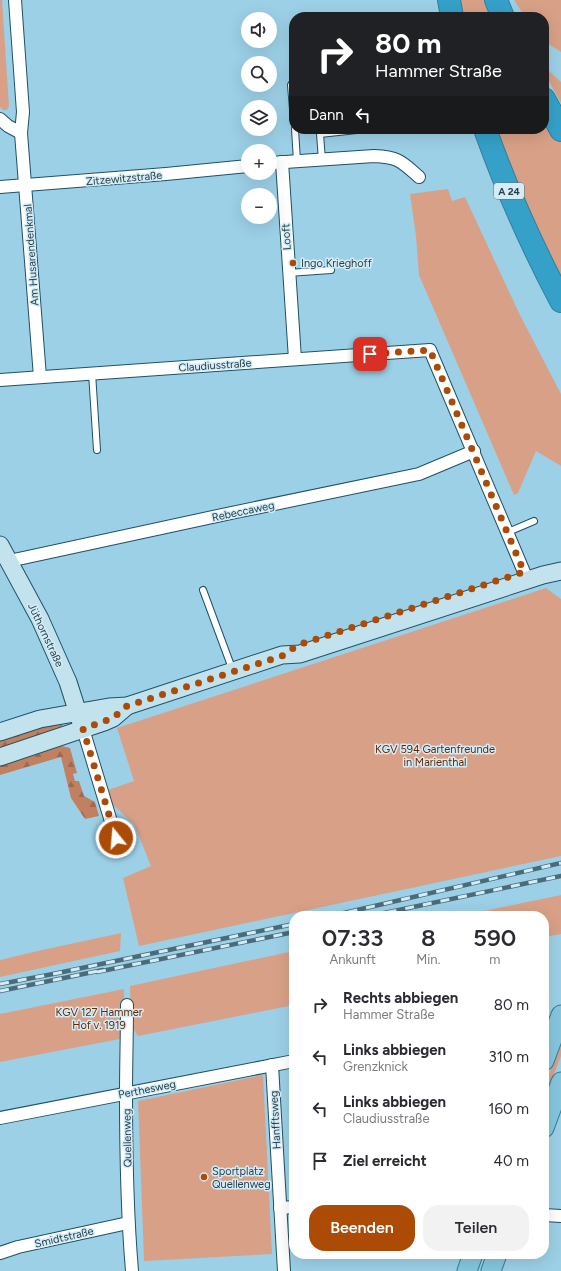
<!DOCTYPE html>
<html lang="de">
<meta charset="utf-8">
<style>
body{margin:0;font-family:Figtree,sans-serif;background:#f2f2f3;color:#2b2b33;height:100vh;display:flex;flex-direction:column;font-size:15px;white-space:nowrap}
*{box-sizing:border-box;margin:0}
p{font-size:13px;color:#7c7c81}
.icon{flex:none;width:22px;height:22px;fill:none;stroke:currentColor;stroke-width:2;stroke-linecap:round;stroke-linejoin:round}
.map{position:relative;flex:1;overflow:hidden}
.sheet{position:absolute;left:289px;top:911px;width:260px;height:348px;display:flex;flex-direction:column;background:#fff;border-radius:16px;box-shadow:0 4px 16px #0002}
.sheet>*{flex:none}
.guide{position:absolute;left:289px;top:12px;width:260px;height:122px;border-radius:16px;box-shadow:0 4px 16px #0002;background:#202124;color:#fff;overflow:hidden}
.buttons{position:absolute;left:241px;top:12px;display:grid;gap:8px}
.buttons a{display:grid;place-items:center;width:36px;height:36px;border-radius:50%;background:#fff;box-shadow:0 4px 16px #0002;font-size:20px}
.pin{position:absolute;display:grid;place-items:center;width:34px;height:34px;color:#fff;margin:-17px;border-radius:8px;box-shadow:0 2px 6px #0006}
.me{position:absolute;width:44px;margin:-22px;rotate:343deg;stroke-linejoin:round;filter:drop-shadow(0 0 3px #0008)}
.turn{display:flex;align-items:center;gap:14px;height:84px;padding:0 20px;font-size:18px}
.turn .icon{width:52px;height:52px;stroke-width:2.5}
.turn b{display:block;font-size:28px;line-height:34px}
.then{display:flex;align-items:center;height:38px;padding:0 20px;background:#0003;gap:8px;font-size:15px}
.eta{display:flex;justify-content:space-evenly;align-items:center;height:68px;text-align:center}
.eta b{font-size:24px;font-weight:600;line-height:28px}
.primary-button{display:flex;gap:8px;margin-top:auto;padding:8px 20px}
.primary-button a{flex:1;height:46px;border-radius:16px;background:#ac4b06;color:#fff;font-size:16px;font-weight:600;line-height:46px;text-align:center}
.primary-button a+a{background:#f2f2f3;color:#2b2b33}
ul{padding:0;list-style:none}
li{display:flex;align-items:center;gap:12px;height:52px;padding:0 20px}
li div{flex:1}
li b{display:block;font-size:15px}
li em{font-style:normal}
.map>svg:first-child{display:block}
</style>
<div class="map">
<svg width="561" height="1271" viewBox="0 0 561 1271">
<defs>
<pattern id="forest-firs" width="22" height="20" patternUnits="userSpaceOnUse"><rect width="22" height="20" fill="#c18060"/><path d="M5 1l3.5 6h-7zM16 11l3.5 6h-7z" fill="#9d6a51"/></pattern>
</defs>
<rect width="100%" height="100%" fill="#9cd0e7"/>
<!-- green -->
<g fill="#d8a187">
<path d="M0,0H2L9,106L7,110H3L0,107Z"/>
<path d="M455,0H487L494,17H458Z"/>
<path d="M514,0H561V52L544,41V17H525Z"/>
<path d="M544,66L561,82V103L544,72Z"/>
<path d="M544,112L561,141V289L491,129H544Z"/>
<path d="M448,189L452,201L465,197L519,313L561,394V466L536,451L518,493L514,495L419,275L416,236L410,194Z"/>
<path d="M546,588L561,599V856L139,946L123,878L151,866L134,824L113,805L108,790L134,781L117,728Z"/>
<path d="M561,895V934L544,937V916H460Z"/>
<path d="M121,933L120,951L0,977V960L33,952Z"/>
<path d="M294,951V1005L138,1036L131,1026L130,986Z"/>
<path d="M124,989L125,1038L0,1062V1014Z"/>
<path d="M561,1043V1056L544,1100V1088Z"/>
<path d="M263,1075L272,1254L144,1261L138,1101Z"/>
</g>
<!-- forest -->
<g fill="url(#forest-firs)">
<path d="M61,721L64,729L0,750V736Z"/>
<path d="M62,746L70,748L77,773L73,774L75,781H79L84,796L95,802L99,816L85,819L71,798L61,757L0,775V766Z"/>
</g>
<g fill="none" stroke-linecap="round" stroke-linejoin="round">
<defs>
<g id="lane">
<path d="M294,81L291,85L294,122"/>
<path d="M295,129L297,161"/>
<path d="M322,160L320,134L366,129"/>
<path d="M288,273L331,270"/>
<path d="M92,373L97,450"/>
<path d="M508,532L534,521"/>
<path d="M203,590L233,671"/>
</g>
<g id="street">
<path d="M15,0L23,112L21,133L40,377"/>
<path d="M0,119L8,126L21,133"/>
<path d="M282,162L295,359"/>
<path d="M270,163L374,156C399,157 402,162 419,177"/>
<path d="M0,187L166,174L248,166"/>
<path d="M0,380L430,350L524,572"/>
<path d="M9,561L236,512L419,474L474,451"/>
<path d="M83,729L116,838"/>
<path d="M127,1005C127,1035 126,1064 126,1094C126,1153 127,1212 132,1271"/>
<path d="M272,1065L284,1271"/>
<path d="M0,1118L294,1061"/>
<path d="M280,1208L294,1207"/>
<path d="M544,1215L561,1216"/>
<path d="M0,1253L18,1247L128,1223"/>
</g>
<g id="secondary">
<path d="M0,545L40,619L68,682L83,729"/>
<path d="M0,732L40,719L109,707L127,706L282,655L300,654L543,575L561,571"/>
<path d="M0,757L104,722L113,718L127,706"/>
</g>
<g id="primary">
<path d="M544,1061L561,1015"/>
<path d="M544,1128L561,1082"/>
<path d="M467,1271L473,1254"/>
<path d="M491,1271L497,1254"/>
</g>
<g id="highway">
<path d="M449,0L452,17"/>
<path d="M496,0L503,17"/>
<path d="M544,99L561,130"/>
<path d="M485,129C506,188 532,246 561,301"/>
</g>
</defs>
<!-- lane casing -->
<use href="#lane" stroke="#1e5165" stroke-width="8"/>
<!-- street casing -->
<use href="#street" stroke="#1e5165" stroke-width="14"/>
<!-- secondary casing -->
<use href="#secondary" stroke="#1e5165" stroke-width="19"/>
<!-- primary casing -->
<use href="#primary" stroke="#317f9b" stroke-width="21"/>
<!-- highway casing -->
<use href="#highway" stroke="#317f9b" stroke-width="24"/>
<!-- lane -->
<use href="#lane" stroke="#fff" stroke-width="6"/>
<!-- street -->
<use href="#street" stroke="#fff" stroke-width="12"/>
<!-- secondary -->
<use href="#secondary" stroke="#c2e3ee" stroke-width="17"/>
<!-- primary -->
<use href="#primary" stroke="#86c7de" stroke-width="19"/>
<!-- highway -->
<use href="#highway" stroke="#35a1c8" stroke-width="22"/>
<defs>
<g id="rail">
<path d="M331,916L561,863"/>
<path d="M370,916L561,876"/>
<path d="M97,972L294,932"/>
<path d="M0,984L53,974L294,924"/>
<path d="M0,991L103,970"/>
</g>
</defs>
<!-- rail casing -->
<use href="#rail" stroke="#4c6b78" stroke-width="4.5"/>
<!-- rail -->
<use href="#rail" stroke="#d3ecf8" stroke-width="3" stroke-dasharray="9" stroke-linecap="butt"/>
</g>
<g fill="none" stroke-linecap="round" stroke-linejoin="round">
<!-- route -->
<path stroke="#ac4b06" stroke-width="7" stroke-dasharray="0 12.6" d="M116,838L83,729L113,718L127,706L282,656L298,645L524,572L430,350L370,354"/>
</g>
<!-- markers -->
<g fill="#ac4b06" stroke="#d3ecf8" stroke-width="1.5">
<circle cx="293" cy="263" r="4"/>
<circle cx="204" cy="1177" r="4"/>
</g>
<g text-anchor="middle" stroke-width="3" stroke-linejoin="round" paint-order="stroke">
<!-- shield labels -->
<rect fill="#d3ecf8" stroke="#5c737d" stroke-width="1" x="494" y="183" width="30" height="16" rx="3"/>
<g font-size="10" font-weight="bold" fill="#293f48">
<text x="509" y="195">A 24</text>
</g>
<!-- street labels -->
<g font-size="11" fill="#293f48" stroke="#d3ecf8">
<text transform="translate(124 178) rotate(-5)" y="4">Zitzewitzstraße</text>
<text transform="translate(286 237) rotate(-93)" y="4">Looft</text>
<text transform="translate(31 255) rotate(-94)" y="4">Am Husarendenkmal</text>
<text transform="translate(215 365) rotate(-4)" y="4">Claudiusstraße</text>
<text transform="translate(243 511) rotate(-12)" y="4">Rebeccaweg</text>
<text transform="translate(46 635) rotate(65)" y="4">Jüthornstraße</text>
<text transform="translate(147 1089) rotate(-11)" y="4">Perthesweg</text>
<text transform="translate(275 1120) rotate(-93)" y="4">Hanfftsweg</text>
<text transform="translate(127 1138) rotate(-91)" y="4">Quellenweg</text>
<text transform="translate(64 1237) rotate(-13)" y="4">Smidtstraße</text>
</g>
<!-- poi labels -->
<g font-size="11" fill="#293f48" stroke="#d3ecf8" text-anchor="start">
<text x="301" y="267">Ingo Krieghoff</text>
<text x="212" y="1175">Sportplatz<tspan x="212" dy="13">Quellenweg</tspan></text>
</g>
<!-- park labels -->
<g font-size="11" fill="#632700" stroke="#d3ecf8">
<text x="435" y="753">KGV 594 Gartenfreunde<tspan x="435" dy="13">in Marienthal</tspan></text>
<text x="99" y="1016">KGV 127 Hammer<tspan x="99" dy="13">Hof v. 1919</tspan></text>
</g>
</g>
</svg>
<div class="buttons">
<a><svg class="icon" aria-label="sound" viewBox="0 0 24 24"><path d="M4 9h4l5-4v14l-5-4H4zM17 9q2 3 0 6"/></svg></a>
<a><svg class="icon" aria-label="search" viewBox="0 0 24 24"><circle cx="10" cy="10" r="6"/><path d="M15 15l6 6"/></svg></a>
<a><svg class="icon" aria-label="layers" viewBox="0 0 24 24"><path d="M12 4l9 5-9 5-9-5zM3 14l9 5 9-5"/></svg></a>
<a>+</a>
<a>−</a>
</div>
<div class="pin" style="left:370px;top:354px;background:#d93025"><svg class="icon" aria-label="arrive" viewBox="0 0 24 24"><path d="M6 21V4h12l-3 4 3 4H6"/></svg></div>
<svg class="me" style="left:116px;top:838px" viewBox="-20 -20 40 40"><circle r="17" fill="#ac4b06" stroke="#fff" stroke-width="3"/><path d="M0-11L8 9 0 5-8 9z" fill="#fff"/></svg>
<div class="guide">
<div class="turn"><svg class="icon" aria-label="right" viewBox="0 0 24 24"><path d="M7 20v-9h11M14 6l5 5-5 5"/></svg><div><b>80 m</b>Hammer Straße</div></div>
<div class="then">Dann<svg class="icon" aria-label="left" viewBox="0 0 24 24"><path d="M17 20v-9H6M10 6l-5 5 5 5"/></svg></div>
</div>
<section class="sheet">
<div class="eta">
<div><b>07:33</b><p>Ankunft</p></div>
<div><b>8</b><p>Min.</p></div>
<div><b>590</b><p>m</p></div>
</div>
<ul>
<li><svg class="icon" aria-label="right" viewBox="0 0 24 24"><path d="M7 20v-9h11M14 6l5 5-5 5"/></svg><div><b>Rechts abbiegen</b><p>Hammer Straße</p></div><em>80 m</em></li>
<li><svg class="icon" aria-label="left" viewBox="0 0 24 24"><path d="M17 20v-9H6M10 6l-5 5 5 5"/></svg><div><b>Links abbiegen</b><p>Grenzknick</p></div><em>310 m</em></li>
<li><svg class="icon" aria-label="left" viewBox="0 0 24 24"><path d="M17 20v-9H6M10 6l-5 5 5 5"/></svg><div><b>Links abbiegen</b><p>Claudiusstraße</p></div><em>160 m</em></li>
<li><svg class="icon" aria-label="arrive" viewBox="0 0 24 24"><path d="M6 21V4h12l-3 4 3 4H6"/></svg><div><b>Ziel erreicht</b></div><em>40 m</em></li>
</ul>
<div class="primary-button"><a>Beenden</a><a>Teilen</a></div>
</section>
</div>
